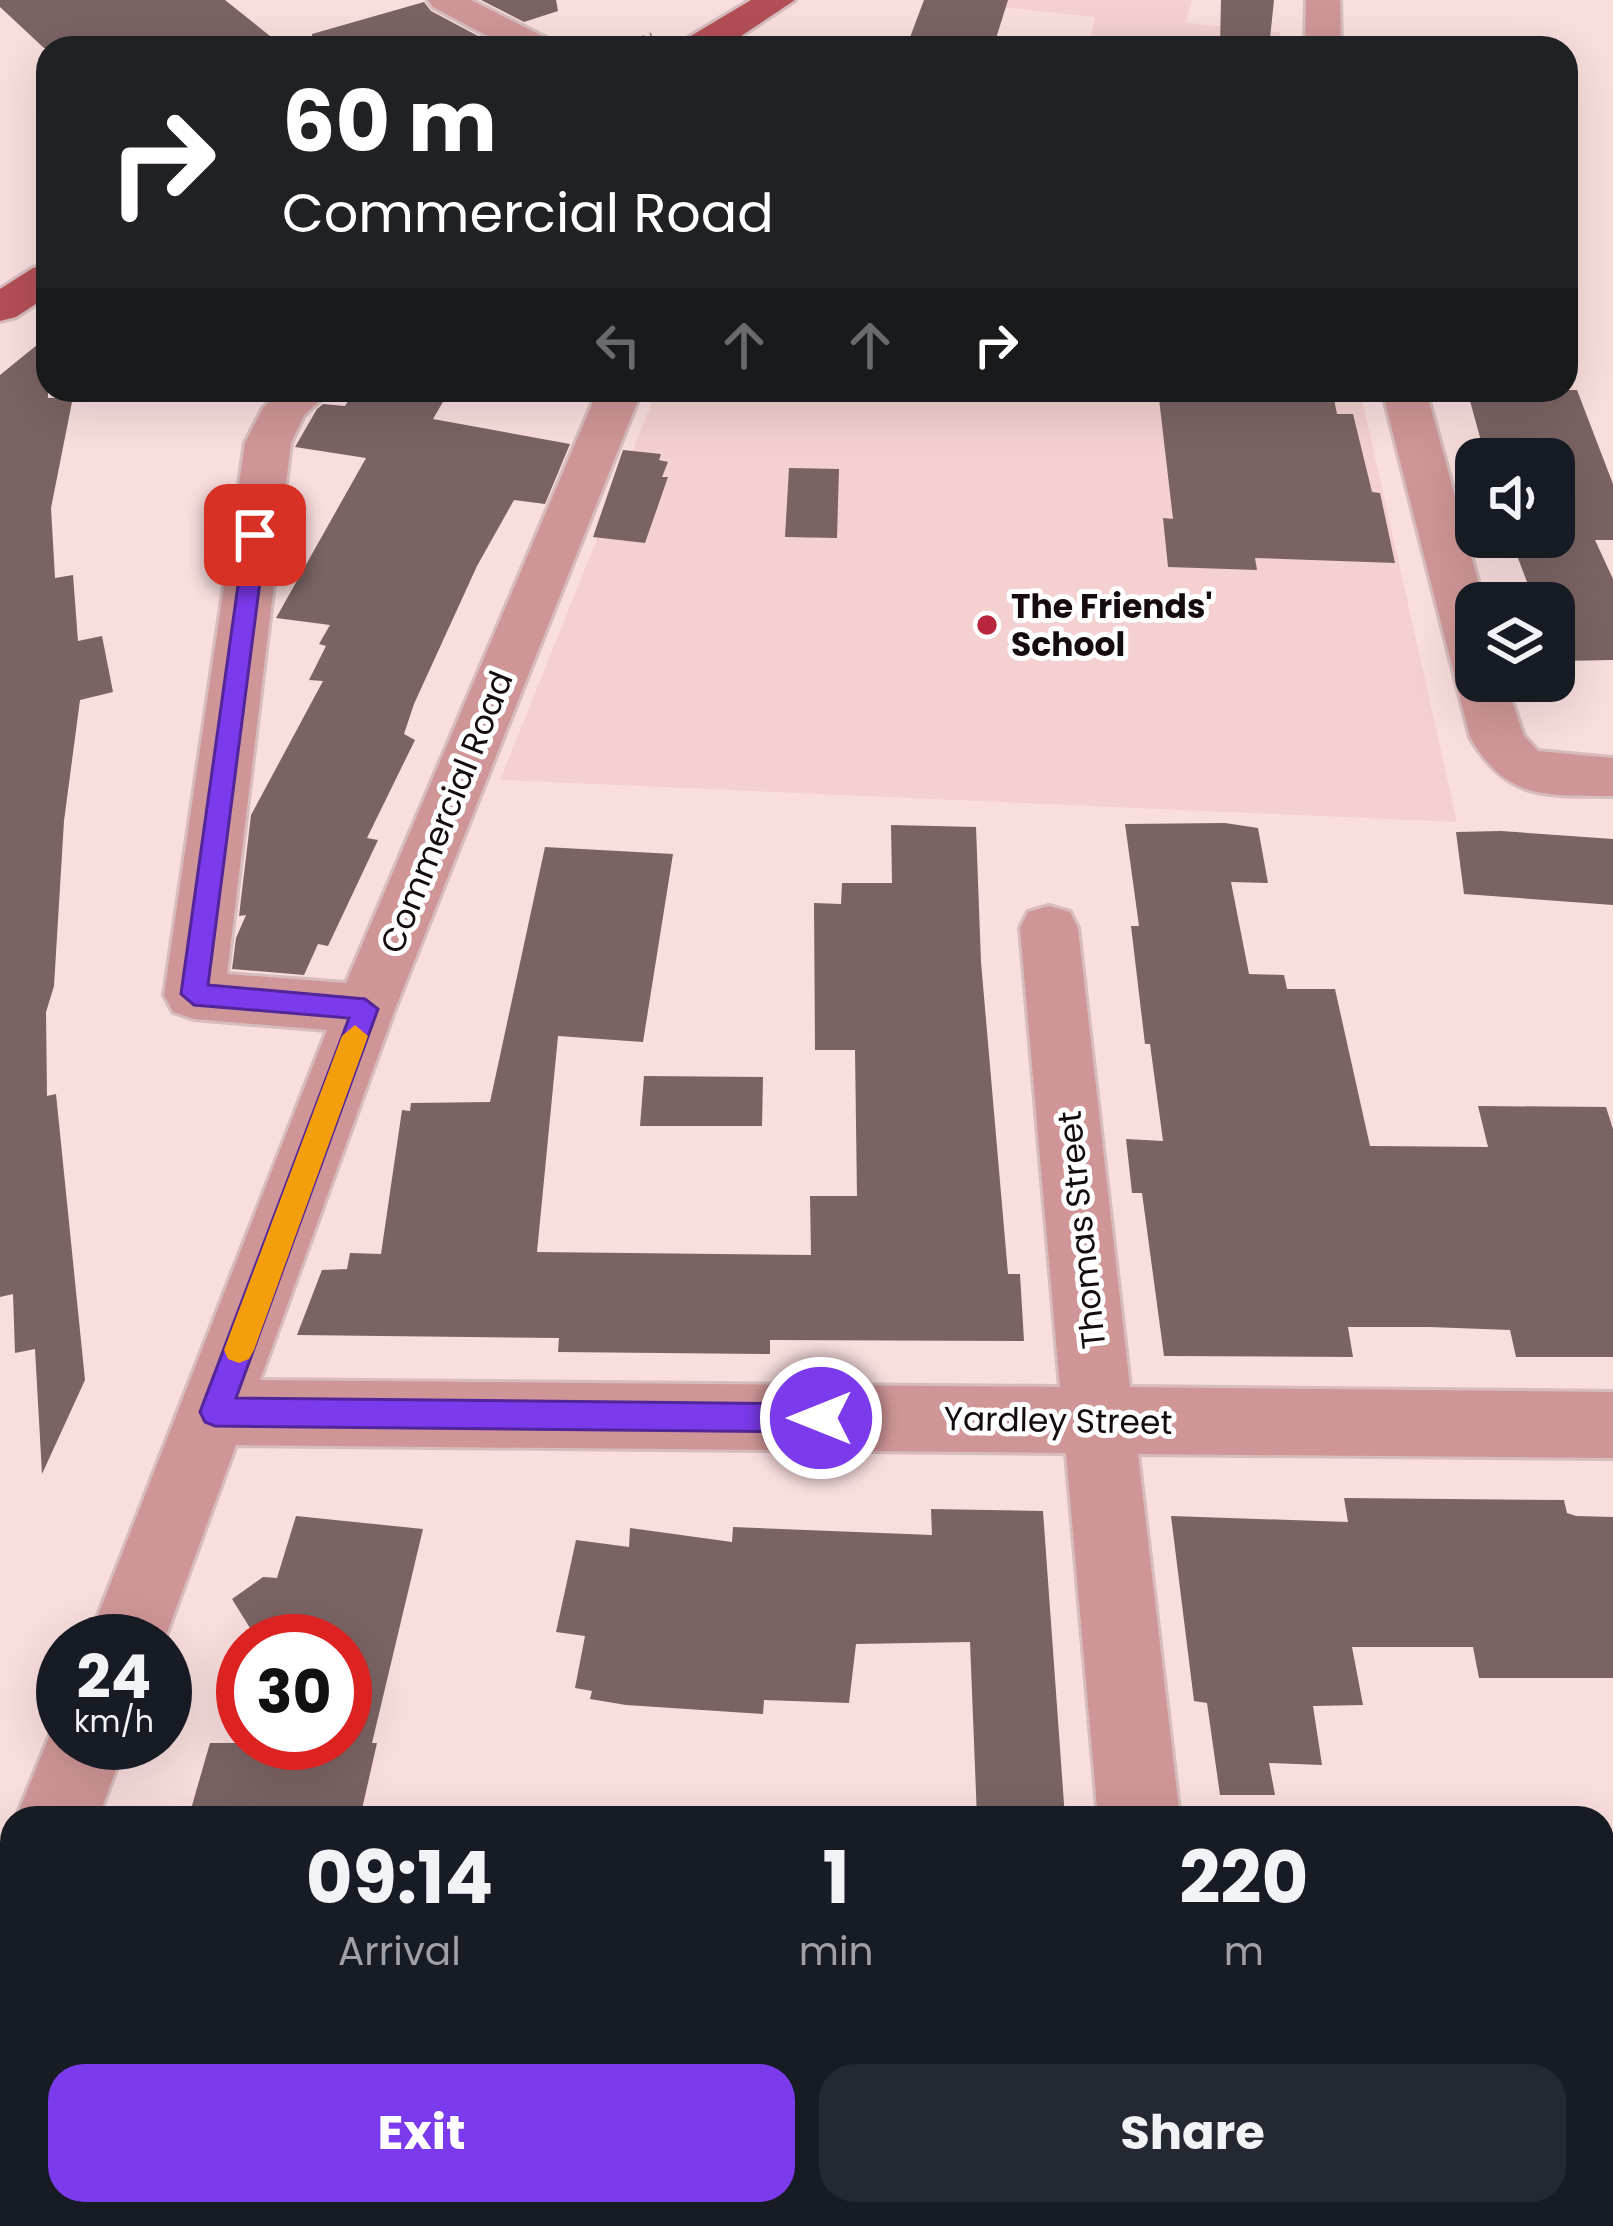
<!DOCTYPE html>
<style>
body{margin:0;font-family:Poppins,sans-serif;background:#242831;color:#f1f3f6;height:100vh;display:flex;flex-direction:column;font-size:45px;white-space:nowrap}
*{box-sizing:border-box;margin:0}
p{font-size:39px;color:#9ea1a6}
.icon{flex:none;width:66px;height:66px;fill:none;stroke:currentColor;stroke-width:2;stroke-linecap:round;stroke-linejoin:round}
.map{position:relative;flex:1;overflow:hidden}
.side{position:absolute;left:0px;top:1806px;width:1614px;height:420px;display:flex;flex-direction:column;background:#171b24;border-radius:36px 36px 0 0;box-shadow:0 12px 48px #0002}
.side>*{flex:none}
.banner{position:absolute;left:36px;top:36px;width:1542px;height:366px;border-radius:36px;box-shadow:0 12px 48px #0002;background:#202124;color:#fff;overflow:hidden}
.fabs{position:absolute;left:1455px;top:438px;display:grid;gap:24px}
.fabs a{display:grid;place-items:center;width:120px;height:120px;border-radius:24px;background:#171b24;box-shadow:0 12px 48px #0002;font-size:60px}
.speed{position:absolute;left:36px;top:1614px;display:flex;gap:24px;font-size:60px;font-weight:700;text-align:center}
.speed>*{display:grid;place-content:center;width:156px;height:156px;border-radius:50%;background:#171b24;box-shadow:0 12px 48px #0002;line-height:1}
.speed small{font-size:30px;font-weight:400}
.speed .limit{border:18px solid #d22;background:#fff;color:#111}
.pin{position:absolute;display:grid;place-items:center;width:102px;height:102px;color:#fff;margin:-51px;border-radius:24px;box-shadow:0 6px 18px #0006}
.me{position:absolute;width:132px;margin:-66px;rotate:270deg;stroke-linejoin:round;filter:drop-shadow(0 0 9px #0008)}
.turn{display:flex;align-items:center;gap:42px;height:252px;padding:0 48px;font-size:54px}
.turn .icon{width:156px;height:156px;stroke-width:2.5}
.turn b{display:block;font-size:84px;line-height:102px}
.lanes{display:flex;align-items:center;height:114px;padding:0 48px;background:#0003;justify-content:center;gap:60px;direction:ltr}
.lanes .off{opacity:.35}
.eta{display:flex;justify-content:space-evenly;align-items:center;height:204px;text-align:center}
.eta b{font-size:72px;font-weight:700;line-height:84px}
.button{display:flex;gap:24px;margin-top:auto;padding:24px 48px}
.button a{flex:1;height:138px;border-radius:36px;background:#7c3aed;color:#fff;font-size:48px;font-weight:700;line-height:138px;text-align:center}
.button a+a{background:#242831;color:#f1f3f6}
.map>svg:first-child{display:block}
</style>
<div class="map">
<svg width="1613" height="2226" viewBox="0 0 1613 2226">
<rect width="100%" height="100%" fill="#fadede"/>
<!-- built -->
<g fill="#f4d0d0">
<path d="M932,0H1192L1186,23L1280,32V48H1088L1095,17Z"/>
<path d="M657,390H1360L1457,822L500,780Z"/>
</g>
<!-- building -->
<g fill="#7b6363">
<path d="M0,0H225L285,48H44L0,7Z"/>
<path d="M481,0H556L558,11L524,22Z"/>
<path d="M924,0H1008L993,48H906Z"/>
<path d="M1221,0H1274L1269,48H1220Z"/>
<path d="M424,2L431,11L478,36L439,48H314L312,34Z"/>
<path d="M48,336V398L73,397L51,508L55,578L73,575L78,641L102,636L113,692L80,700L64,821L54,986L46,1012L47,1096L56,1094L85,1380L42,1474L35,1349L15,1353L13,1294L0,1297V375Z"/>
<path d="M355,390L447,395L433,419L570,444L545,504L514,500L477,566L414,704L404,734L415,740L367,838L378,840L328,946L318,944L304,975L232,969L236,938L246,915L239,916L251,815L323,681L309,680L326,646L319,644L330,625L276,618L366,458L295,447L317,409L323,404L345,406Z"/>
<path d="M1158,390H1236L1237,396L1334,399L1337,414H1353L1372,492L1380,493L1395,563L1255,558L1257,570L1168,567L1163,518L1173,519Z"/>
<path d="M1467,390H1577L1613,484V540H1595L1613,579V660L1560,661L1554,648V603H1535L1510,537H1554V459H1486Z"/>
<path d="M623,450L661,454L659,460L668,462L662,477H668L645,543L593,537Z"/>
<path d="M789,468L839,469L837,538L785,537Z"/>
<path d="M1225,823L1258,828L1268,883L1231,882L1249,974L1284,975L1287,989H1335L1370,1146L1488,1147L1478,1106L1606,1107L1613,1129V1357H1516L1510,1330L1429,1327H1348L1353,1357L1164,1356L1142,1193H1132L1126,1139L1163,1141L1150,1044H1145L1131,926H1139L1125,824Z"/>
<path d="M891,825L976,827L981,962L1008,1274H1020L1024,1341L770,1340V1354L558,1352L559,1338L297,1335L322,1270L347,1269L350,1253L381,1254L402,1110L410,1111L411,1103L490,1102L545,847L673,854L643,1042L558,1036L537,1252L811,1255L810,1196H857L855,1050H815L814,903L841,904L842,883H892Z"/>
<path d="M1501,831L1613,839V905L1464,894L1456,832Z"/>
<path d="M644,1076L763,1077L762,1126H640Z"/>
<path d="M1344,1498L1564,1500L1567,1513L1576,1516L1613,1517V1678H1479L1473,1647H1352L1363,1705L1313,1706L1322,1765L1269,1763L1275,1795H1220L1207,1703L1194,1701L1171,1516L1348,1522Z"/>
<path d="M931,1509L1043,1511L1065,1818H977L970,1642L856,1644L849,1703L764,1700L763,1714L626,1705L590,1699L592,1691L575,1688L585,1636L556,1632L576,1540L629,1547L630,1528L732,1542L733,1527L932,1535Z"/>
<path d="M296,1516L423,1529L372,1743H377L360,1818H265L191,1809L210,1743H345V1638L250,1628L232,1599L263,1577L277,1578Z"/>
</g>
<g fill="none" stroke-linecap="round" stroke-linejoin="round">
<defs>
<g id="minor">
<path d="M428,0H471L550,40L555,48H510L433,7Z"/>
<path d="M1306,0H1340L1341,48H1305Z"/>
<path d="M281,390H331L304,415L291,443L227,974L346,983L598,390H642L395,1009L260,1380L1060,1387L1020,928L1028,912L1049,906L1070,912L1078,928L1130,1387L1613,1392V1458L1138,1454L1180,1818H1098L1066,1453L236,1445L164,1641H88L327,1030L194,1019L173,1012L164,995L245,443L263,408Z"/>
<path d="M1382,390H1426L1484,603H1476V681H1505L1524,736L1538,751L1613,758V796C1545,795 1507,801 1470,737Z"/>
<path d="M63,1713V1743H126L98,1818H16L58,1715Z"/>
<path d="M12,1892V2001L0,2006V1897Z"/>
<path d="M1132,2214H1224L1225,2226H1133Z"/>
</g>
<g id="major">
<path d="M751,0H795L723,48H678L684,40Z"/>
<path d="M48,264V296L16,317L0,321V289L33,268Z"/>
</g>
</defs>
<!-- minor casing -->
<use href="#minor" stroke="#d6bcbd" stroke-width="6"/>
<!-- major casing -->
<use href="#major" stroke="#d6bcbd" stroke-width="6"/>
<!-- path -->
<path stroke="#887576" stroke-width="4.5" stroke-dasharray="1.5 6" stroke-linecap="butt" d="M615,48L653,34"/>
<!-- minor -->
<use href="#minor" fill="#d09697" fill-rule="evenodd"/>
<!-- major -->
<use href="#major" fill="#b34f56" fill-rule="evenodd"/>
</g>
<!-- route -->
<path fill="#7c3aed" stroke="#51269a" stroke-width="3" d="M255,528L266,535L208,985L365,999L378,1009L236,1398L821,1404L832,1408L836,1418L832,1428L821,1432L215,1426L205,1422L200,1412L349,1018L194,1005L181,994L245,535Z"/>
<!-- slow -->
<path fill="#f59e0b" d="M355,1025L368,1036L254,1350L249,1359L239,1363L228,1359L224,1350L342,1036Z"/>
<!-- markers -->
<circle fill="#b8273e" stroke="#fff" stroke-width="4.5" cx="987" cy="625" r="12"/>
<g text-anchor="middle" stroke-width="10" stroke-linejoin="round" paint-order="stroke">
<!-- poi labels -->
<g font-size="33" font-weight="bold" fill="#160c0d" stroke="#fff" text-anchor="start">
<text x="1011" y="618">The Friends'<tspan x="1011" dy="38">School</tspan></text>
</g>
<!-- street labels -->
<g font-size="33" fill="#160c0d" stroke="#fff">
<text transform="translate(446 812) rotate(-68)" y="12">Commercial Road</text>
<text transform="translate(1081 1230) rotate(-96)" y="12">Thomas Street</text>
<text transform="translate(1058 1420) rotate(1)" y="12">Yardley Street</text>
</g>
</g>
</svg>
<div class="fabs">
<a><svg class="icon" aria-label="sound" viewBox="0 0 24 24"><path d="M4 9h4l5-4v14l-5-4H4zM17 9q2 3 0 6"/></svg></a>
<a><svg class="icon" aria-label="layers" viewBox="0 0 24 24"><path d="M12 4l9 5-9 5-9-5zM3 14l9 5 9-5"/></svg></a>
</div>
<div class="speed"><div>24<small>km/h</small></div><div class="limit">30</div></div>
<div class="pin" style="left:255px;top:535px;background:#d93025"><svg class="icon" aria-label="arrive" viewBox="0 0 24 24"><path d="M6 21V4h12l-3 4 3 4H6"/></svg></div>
<svg class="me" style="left:821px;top:1418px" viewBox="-20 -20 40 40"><circle r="17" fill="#7c3aed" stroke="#fff" stroke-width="3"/><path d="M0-11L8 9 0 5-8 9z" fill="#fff"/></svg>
<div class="banner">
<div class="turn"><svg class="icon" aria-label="right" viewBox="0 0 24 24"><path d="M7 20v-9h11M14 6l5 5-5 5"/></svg><div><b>60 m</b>Commercial Road</div></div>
<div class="lanes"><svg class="icon off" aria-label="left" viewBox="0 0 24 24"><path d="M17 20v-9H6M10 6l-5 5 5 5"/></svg><svg class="icon off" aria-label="ahead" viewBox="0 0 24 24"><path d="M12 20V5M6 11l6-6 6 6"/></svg><svg class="icon off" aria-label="ahead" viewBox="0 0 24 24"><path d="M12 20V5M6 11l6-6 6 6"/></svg><svg class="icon" aria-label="right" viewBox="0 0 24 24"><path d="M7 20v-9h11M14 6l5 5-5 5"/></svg></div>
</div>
<section class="side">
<div class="eta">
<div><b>09:14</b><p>Arrival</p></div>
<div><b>1</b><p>min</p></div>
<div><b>220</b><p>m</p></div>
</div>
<div class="button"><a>Exit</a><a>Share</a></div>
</section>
</div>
